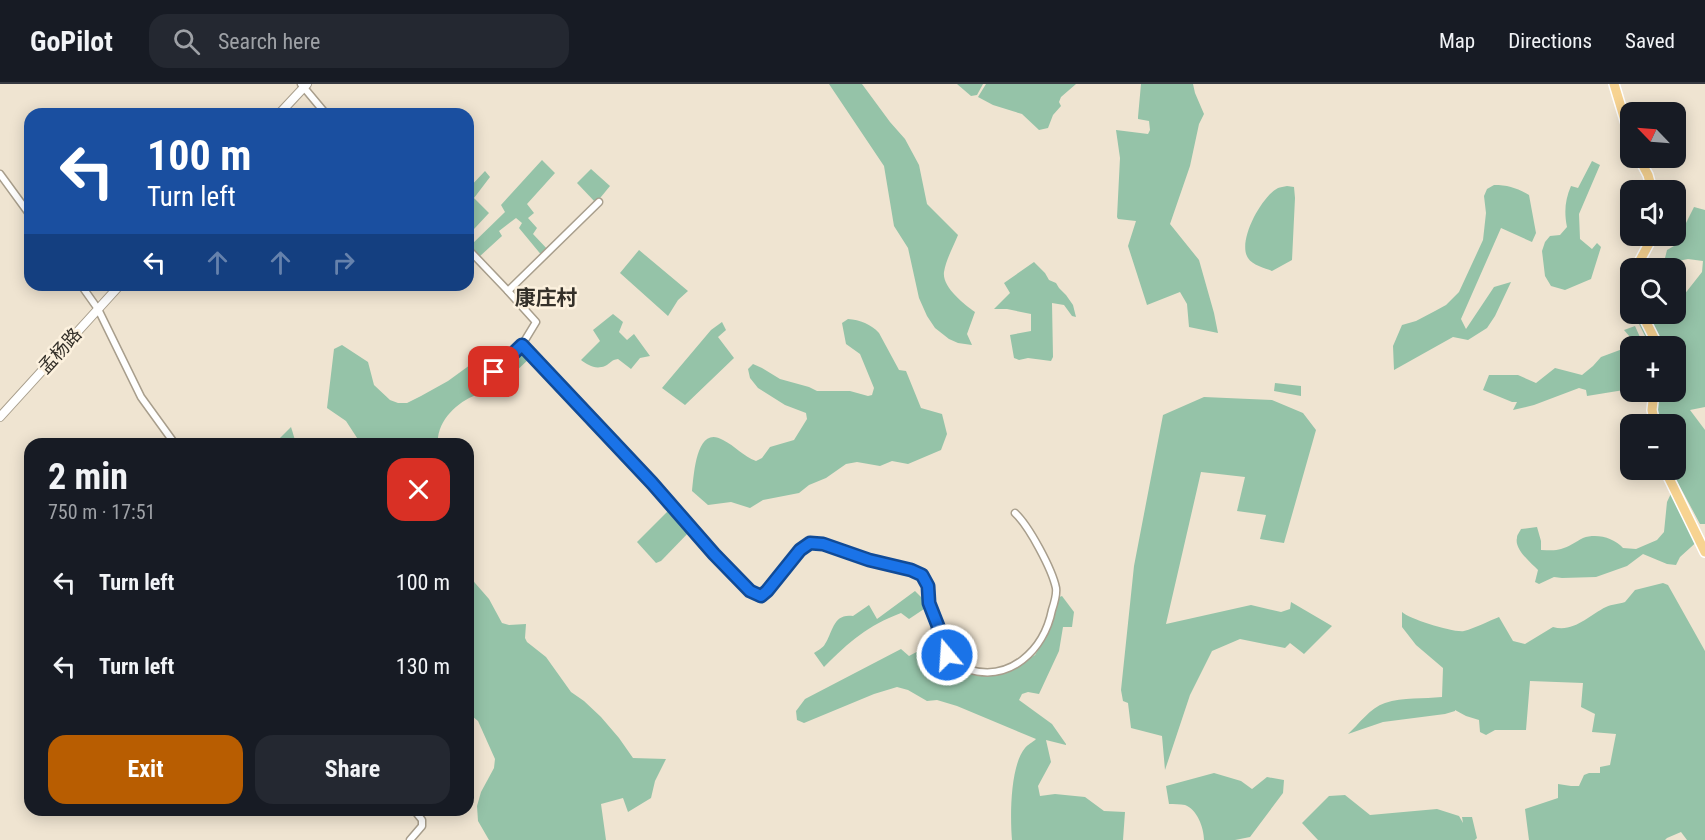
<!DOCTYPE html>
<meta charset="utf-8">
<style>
body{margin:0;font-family:"Roboto Condensed","Noto Sans SC",sans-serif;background:#242831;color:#f1f3f6;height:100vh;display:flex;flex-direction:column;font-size:22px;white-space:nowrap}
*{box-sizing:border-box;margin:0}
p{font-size:20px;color:#9ea1a6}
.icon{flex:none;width:33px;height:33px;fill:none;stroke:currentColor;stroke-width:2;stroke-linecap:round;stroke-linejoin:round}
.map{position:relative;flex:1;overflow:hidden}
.drawer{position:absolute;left:24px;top:354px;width:450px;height:378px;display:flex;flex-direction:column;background:#171b24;border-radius:18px;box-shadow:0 3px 15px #0003}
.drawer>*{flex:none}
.guide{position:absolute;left:24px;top:24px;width:450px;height:183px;border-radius:18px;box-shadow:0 3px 15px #0003;background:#1a4fa0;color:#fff;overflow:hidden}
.needle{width:39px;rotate:295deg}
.controls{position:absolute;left:1620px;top:18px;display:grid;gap:12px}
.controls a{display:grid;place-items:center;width:66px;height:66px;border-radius:12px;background:#171b24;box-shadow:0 3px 15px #0003;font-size:30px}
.pin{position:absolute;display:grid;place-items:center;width:51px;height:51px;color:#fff;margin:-26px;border-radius:12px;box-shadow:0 3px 9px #0006}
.me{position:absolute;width:66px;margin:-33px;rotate:342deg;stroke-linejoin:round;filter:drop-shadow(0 0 4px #0008)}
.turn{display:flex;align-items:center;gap:21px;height:126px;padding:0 24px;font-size:27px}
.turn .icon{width:78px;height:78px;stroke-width:2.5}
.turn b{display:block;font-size:42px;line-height:51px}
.lanes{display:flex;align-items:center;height:57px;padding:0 24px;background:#0003;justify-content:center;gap:30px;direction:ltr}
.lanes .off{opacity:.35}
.round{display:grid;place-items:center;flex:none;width:63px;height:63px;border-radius:18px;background:#242831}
.summary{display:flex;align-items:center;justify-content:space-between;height:102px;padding:0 24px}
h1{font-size:36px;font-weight:700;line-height:45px}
.button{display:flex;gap:12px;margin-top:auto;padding:12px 24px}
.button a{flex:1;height:69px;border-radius:18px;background:#b85d01;color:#fff;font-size:24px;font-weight:700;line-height:69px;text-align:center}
.button a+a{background:#242831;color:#f1f3f6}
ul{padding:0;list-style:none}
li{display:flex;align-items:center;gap:18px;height:84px;padding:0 24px}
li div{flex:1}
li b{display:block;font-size:22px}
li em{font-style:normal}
header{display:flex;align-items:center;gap:36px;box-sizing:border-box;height:84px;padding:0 30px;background:#171b24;border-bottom:2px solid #363941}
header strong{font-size:28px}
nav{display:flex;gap:33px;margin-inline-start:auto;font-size:21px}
.search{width:420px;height:54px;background:#242831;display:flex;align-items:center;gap:15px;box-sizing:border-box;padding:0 21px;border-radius:18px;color:#9ea1a6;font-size:22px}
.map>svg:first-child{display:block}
</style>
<header>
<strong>GoPilot</strong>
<div class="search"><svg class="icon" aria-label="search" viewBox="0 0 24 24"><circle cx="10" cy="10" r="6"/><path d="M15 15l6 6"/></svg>Search here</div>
<nav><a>Map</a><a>Directions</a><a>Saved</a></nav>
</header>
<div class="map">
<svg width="1705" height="756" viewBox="0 0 1705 756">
<rect width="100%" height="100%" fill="#efe4d1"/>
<!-- green -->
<g fill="#95c3a8">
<path d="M829,0H862L890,38L905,55L919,81L927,120L958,151C953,163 946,176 944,188C942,203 964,220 975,228L967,250L972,261L958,259L949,255L935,244L927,232L919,214L908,164L894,142L884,82Z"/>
<path d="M957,0H983L977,11L971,12Z"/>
<path d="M986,0H1076L1061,13L1059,18L1061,22L1053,31L1048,44L1039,46L1022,30L993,21L978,13Z"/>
<path d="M1141,0H1193L1195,9L1204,30L1199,40L1190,82L1170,140L1199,176L1214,229L1218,249L1189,243L1187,220L1180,208L1147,221L1128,162L1136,137L1118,135L1117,133L1120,74L1116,46L1148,50L1150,46L1149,37L1138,35V33Z"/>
<path d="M542,76L555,89L527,120L534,129L528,134L537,144L533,150L550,168L543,173L519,144L522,139L516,134L499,147L502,152L479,173L469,163L505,128L501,121Z"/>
<path d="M1592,77L1600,81L1579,130L1580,155L1592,165L1597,159L1601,163L1591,195L1565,206L1551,202L1545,192L1542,167L1545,158L1550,152L1560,151L1567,143C1564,128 1565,116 1571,102L1578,104Z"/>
<path d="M591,85L610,102L596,119L577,99Z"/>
<path d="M485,87L490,93L474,114L489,129L474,145L468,138V105Z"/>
<path d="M1494,101C1508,101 1517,104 1529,111L1536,149L1532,158L1501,144L1461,235L1466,245L1494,203L1511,198L1495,232L1487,244L1468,256L1453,253L1394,286L1393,262L1402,241L1416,237L1435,227L1446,221L1459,208L1483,156L1486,129L1484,112L1487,105Z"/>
<path d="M1287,102L1294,103L1295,114L1292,176L1272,187C1265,184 1252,181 1248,174C1237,158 1261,113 1278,104C1280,103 1284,103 1287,102Z"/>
<path d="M1694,123L1705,126V323L1690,326L1705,346V440H1700L1671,386H1676V340H1658L1655,308H1676V262H1650L1634,230H1676V221L1702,188L1703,177L1688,175L1673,178L1665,174L1667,166L1681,158L1679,139H1686Z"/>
<path d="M639,166L688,207L678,216L668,232L620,189Z"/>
<path d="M1034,178L1045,189L1049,196L1056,199L1059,204L1066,211L1073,221L1076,233L1072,232L1064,221L1052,219L1053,273L1051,277L1028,274L1019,276L1014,274L1010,251L1031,247V230L1007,225H994L1010,209L1004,199Z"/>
<path d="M613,230L623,238L619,248L627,256L634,250L650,272L640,274L631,285L618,275C611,276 611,279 605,282C595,286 588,281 581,276L600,257L593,246Z"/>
<path d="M848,235C860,236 871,240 879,249L899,286L906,287L921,324L942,330L947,350L941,366L908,380L892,377L880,382L857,378L846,380L826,394L809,401L799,409L763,416L750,424L731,418L708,421L692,407C694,391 696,340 723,356C735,362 743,372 756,377L762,374L770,363L794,356L807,335L806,329L785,321L758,304L750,294L748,285L753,280L762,284L780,295L809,303L817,307H850L868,312L872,311L874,304L860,270L846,260L842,239Z"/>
<path d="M722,238L726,246L718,253L734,274L685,321L662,304L711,246Z"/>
<path d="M1635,242L1644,262H1630V305L1587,312L1586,306L1579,304L1534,321L1513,326L1517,318H1512L1483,306L1489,291H1518L1536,299L1555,284L1582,291L1593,282L1601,273L1636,260L1624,246Z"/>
<path d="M516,259L531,273L511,292L501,296L500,307C492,308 484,309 476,311C457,318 436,338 438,360H361L346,337L327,324L334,265L342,261L368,278L374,301L390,316L398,319H407L421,312L448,297L470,281L472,278L484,289L492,290Z"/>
<path d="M1275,299L1301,302V312L1274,307Z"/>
<path d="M1204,313L1272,316L1303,329L1316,346L1284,459L1260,455L1266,431L1237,427L1245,393L1201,388L1166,540L1251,521L1281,528L1290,525L1291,518L1332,542L1304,570L1290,559L1285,564L1240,555L1212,567L1190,611L1165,686L1162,652L1131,644L1128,619L1123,617L1121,606L1134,482L1163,331Z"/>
<path d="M291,343L295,356L294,360H274Z"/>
<path d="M1674,403L1701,454L1680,473L1676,481L1667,480L1643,470L1627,482L1596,493L1562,494L1554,493L1539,500L1535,498L1538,486C1531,479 1514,465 1517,454C1517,450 1520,448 1521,445L1537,443L1541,457V466C1548,466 1555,467 1561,465C1569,463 1575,458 1583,454C1597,449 1614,454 1623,464L1636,465L1657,456L1664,448L1667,418Z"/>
<path d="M672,423L692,445L661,477L656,479L637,458Z"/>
<path d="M468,489L475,499L489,515L502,539L509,541L526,540L525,554L527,558L546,573L571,608L584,617L601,633L619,654L633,674L666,675L655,697L651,714L628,728L623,714L601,720L606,756H489L478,737L477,722L481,708L494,684L495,675L478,637L472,632L468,634Z"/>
<path d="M1663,499L1668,501L1705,567V756H1687L1681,748L1667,754L1665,756H1529L1525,725L1558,714V700L1571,702H1579L1584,691L1589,689H1600V683L1610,681L1616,650L1592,648L1595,630L1581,623L1583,599L1530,597L1526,646H1495L1486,651L1480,648L1479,636L1466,632L1455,626V627L1445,630L1383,638L1348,650C1359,640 1370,624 1385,619C1403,613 1424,615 1442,613L1443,584L1416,561L1402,543V528C1409,535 1454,549 1464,547C1476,544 1488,537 1499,533L1513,557L1525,560L1553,543C1574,549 1589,531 1606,523C1612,520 1619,520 1625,518L1635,506Z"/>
<path d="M915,507L923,515L927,513L930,521L909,535L901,529C867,542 850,557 824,583L814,569C818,566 823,564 825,560C833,548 833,529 853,532L869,521L877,535Z"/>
<path d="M1062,512L1074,528L1072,543H1063L1059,567L1039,610L1028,608L1022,610L1019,616L1052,640L1066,660V661L1046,656L1051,678L1038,702L1040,712L1055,710L1085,713L1104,727L1125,728L1123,756H1012C1010,733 1010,682 1025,664C1027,661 1033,658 1036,655L957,622L937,616L927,617L908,606L897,603L874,610L804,639L797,636L796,627L805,615L901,565L909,572L937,557L950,575L970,586L1013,584L1035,571L1051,543L1057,514Z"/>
<path d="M1214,689L1241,697L1252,705L1267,693L1284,696L1283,709L1250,753L1235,756H1204C1204,744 1197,725 1185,721C1180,720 1174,720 1169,720L1166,702Z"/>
<path d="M1345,711L1370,731L1437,725L1459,732L1463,739L1462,733H1472L1477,754L1475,756H1318L1302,739L1329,712Z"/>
</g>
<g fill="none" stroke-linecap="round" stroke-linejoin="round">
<defs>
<g id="minor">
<path d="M301,0L326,30"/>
<path d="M0,90L30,131"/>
<path d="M468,165L508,207L599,118"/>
<path d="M81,201L98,225L141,313L175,360"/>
<path d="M522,261L652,399L714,470L750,507L761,512L800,467L810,459C832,460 851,471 871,476C885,480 913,482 923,492C930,500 928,509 929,518C930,525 934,532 937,539C939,545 937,551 938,557C941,569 956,581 967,585C1010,599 1044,566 1052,526C1054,520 1057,511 1056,504C1052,485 1029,442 1015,429"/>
<path d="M482,288L491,291L494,288L522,261L536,238L508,207"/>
<path d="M410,756L422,742V736L414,726"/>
</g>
<g id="tertiary">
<path d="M279,30L307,0"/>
<path d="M0,333L120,201"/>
</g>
<g id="primary">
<path d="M1614,0L1630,53"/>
<path d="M1639,74L1648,91L1652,106"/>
<path d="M1636,184L1653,152"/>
<path d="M1642,230L1658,262"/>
<path d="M1654,308L1652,326L1655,340"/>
<path d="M1665,386L1705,468"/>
</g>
</defs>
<!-- minor casing -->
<use href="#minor" stroke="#a89e8c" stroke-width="9"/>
<!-- tertiary casing -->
<use href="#tertiary" stroke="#a89e8c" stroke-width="10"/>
<!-- primary casing -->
<use href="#primary" stroke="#fff" stroke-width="12"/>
<!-- minor -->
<use href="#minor" stroke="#fff" stroke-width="6"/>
<!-- tertiary -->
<use href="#tertiary" stroke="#fff" stroke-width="8"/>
<!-- primary -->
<use href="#primary" stroke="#f7d391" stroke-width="9"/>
</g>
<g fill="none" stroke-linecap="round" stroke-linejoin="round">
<defs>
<path id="route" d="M494,288L522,261L652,399L714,470L750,507L761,512L767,507L800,466L810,459L823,460L869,476L911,486L922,491L928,502L929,519L938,542V558L947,571"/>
</defs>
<!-- route casing -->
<use href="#route" stroke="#114b97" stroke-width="15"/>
<!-- route -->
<use href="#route" stroke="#1a73e8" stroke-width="10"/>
</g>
<g text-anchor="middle" stroke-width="5" stroke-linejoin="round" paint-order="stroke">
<!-- street labels -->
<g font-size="18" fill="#343029" stroke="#fcf1de">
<text transform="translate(60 267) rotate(-48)" y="6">孟杨路</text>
</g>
<!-- quarter labels -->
<g font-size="21" font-weight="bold" fill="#343029" stroke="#fcf1de">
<text x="546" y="221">康庄村</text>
</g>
</g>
</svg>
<div class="controls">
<a><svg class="needle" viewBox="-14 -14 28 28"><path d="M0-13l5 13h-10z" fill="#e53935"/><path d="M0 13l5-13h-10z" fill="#9ea1a6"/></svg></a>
<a><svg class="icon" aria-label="sound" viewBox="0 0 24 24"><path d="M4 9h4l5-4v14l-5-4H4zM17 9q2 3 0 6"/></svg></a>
<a><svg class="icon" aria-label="search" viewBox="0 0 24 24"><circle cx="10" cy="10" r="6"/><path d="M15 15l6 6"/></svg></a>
<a>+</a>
<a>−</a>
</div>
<div class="pin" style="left:494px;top:288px;background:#d93025"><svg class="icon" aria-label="arrive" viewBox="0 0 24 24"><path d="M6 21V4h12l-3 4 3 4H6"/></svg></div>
<svg class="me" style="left:947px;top:571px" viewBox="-20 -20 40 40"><circle r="17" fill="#1a73e8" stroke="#fff" stroke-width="3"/><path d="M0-11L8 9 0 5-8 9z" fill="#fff"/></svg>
<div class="guide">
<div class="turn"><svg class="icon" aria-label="left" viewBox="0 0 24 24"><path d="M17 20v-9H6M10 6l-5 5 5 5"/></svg><div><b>100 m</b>Turn left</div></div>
<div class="lanes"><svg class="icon" aria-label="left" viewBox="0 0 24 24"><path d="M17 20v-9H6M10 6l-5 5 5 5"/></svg><svg class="icon off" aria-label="ahead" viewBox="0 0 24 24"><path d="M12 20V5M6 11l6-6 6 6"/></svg><svg class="icon off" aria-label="ahead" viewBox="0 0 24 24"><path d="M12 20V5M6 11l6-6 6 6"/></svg><svg class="icon off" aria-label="right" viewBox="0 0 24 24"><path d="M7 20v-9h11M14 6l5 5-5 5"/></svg></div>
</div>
<section class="drawer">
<div class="summary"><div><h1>2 min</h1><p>750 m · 17:51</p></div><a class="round" style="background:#d93025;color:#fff"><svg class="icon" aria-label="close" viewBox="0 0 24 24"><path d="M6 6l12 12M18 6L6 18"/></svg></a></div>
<ul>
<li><svg class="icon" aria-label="left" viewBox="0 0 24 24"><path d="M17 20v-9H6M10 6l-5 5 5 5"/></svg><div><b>Turn left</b></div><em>100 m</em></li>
<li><svg class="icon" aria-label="left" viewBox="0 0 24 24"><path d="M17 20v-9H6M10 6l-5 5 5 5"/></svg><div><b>Turn left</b></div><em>130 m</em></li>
</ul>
<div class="button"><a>Exit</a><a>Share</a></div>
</section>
</div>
